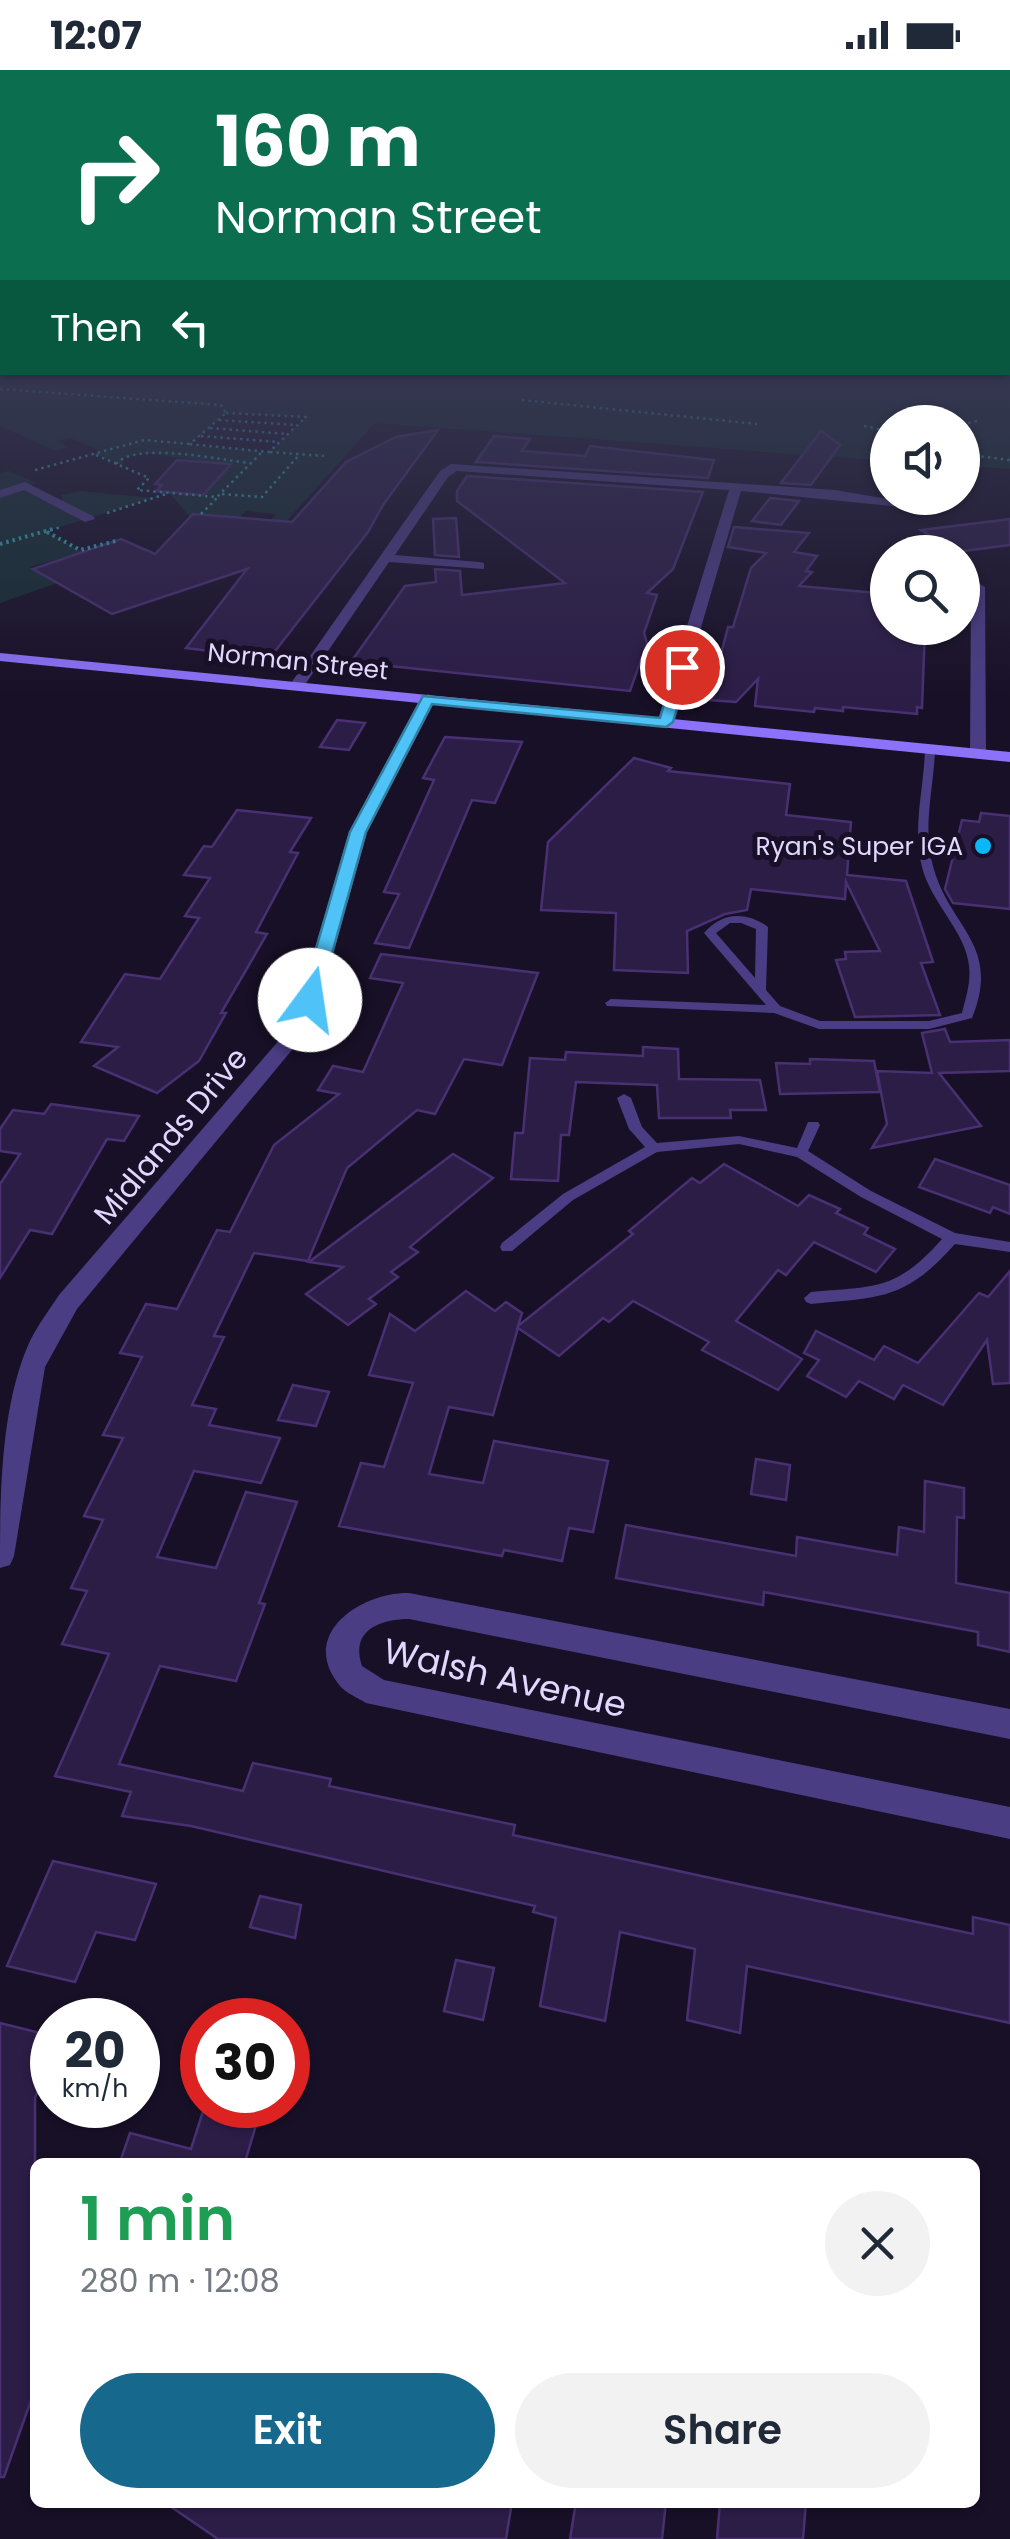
<!DOCTYPE html>
<meta charset="utf-8">
<style>
body{margin:0;font-family:Poppins,sans-serif;background:#f2f2f3;color:#1f2937;height:100vh;display:flex;flex-direction:column;font-size:38px;white-space:nowrap}
*{box-sizing:border-box;margin:0}
p{font-size:32px;color:#747a83}
.icon{flex:none;width:55px;height:55px;fill:none;stroke:currentColor;stroke-width:2;stroke-linecap:round;stroke-linejoin:round}
.map{position:relative;flex:1;overflow:hidden}
.panel{position:absolute;left:30px;top:2088px;width:950px;height:350px;display:flex;flex-direction:column;background:#fff;border-radius:15px;box-shadow:0 2px 8px #0004}
.panel>*{flex:none}
.hud{position:absolute;left:0px;top:0px;width:1010px;height:305px;box-shadow:0 2px 8px #0004;background:#0b6e4f;color:#fff;overflow:hidden}
.tools{position:absolute;left:870px;top:335px;display:grid;gap:20px}
.tools a{display:grid;place-items:center;width:110px;height:110px;border-radius:50%;background:#fff;box-shadow:0 2px 8px #0004;font-size:50px}
.speed{position:absolute;left:30px;top:1928px;display:flex;gap:20px;font-size:50px;font-weight:700;text-align:center}
.speed>*{display:grid;place-content:center;width:130px;height:130px;border-radius:50%;background:#fff;box-shadow:0 2px 8px #0004;line-height:1}
.speed small{font-size:25px;font-weight:400}
.speed .limit{border:15px solid #d22;background:#fff;color:#111}
.pin{position:absolute;display:grid;place-items:center;width:85px;height:85px;color:#fff;margin:-42px;border:5px solid #fff;border-radius:50%;box-shadow:0 2px 10px #0007}
.me{position:absolute;width:110px;margin:-55px;rotate:14deg;stroke-linejoin:round;filter:drop-shadow(0 0 8px #0008)}
.turn{display:flex;align-items:center;gap:35px;height:210px;padding:0 50px;font-size:45px}
.turn .icon{width:130px;height:130px;stroke-width:2.5}
.turn b{display:block;font-size:70px;line-height:85px}
.then{display:flex;align-items:center;height:95px;padding:0 50px;background:#0003;gap:20px;font-size:38px}
.round{display:grid;place-items:center;flex:none;width:105px;height:105px;border-radius:52px;background:#f2f2f3}
.summary{display:flex;align-items:center;justify-content:space-between;height:170px;padding:0 50px}
h1{font-size:60px;font-weight:600;line-height:75px;color:#1e9e55}
.cta{display:flex;gap:20px;margin-top:auto;padding:20px 50px}
.cta a{flex:1;height:115px;border-radius:60px;background:#16698d;color:#fff;font-size:40px;font-weight:600;line-height:115px;text-align:center}
.cta a+a{background:#f2f2f3;color:#1f2937}
.status{display:flex;justify-content:space-between;align-items:center;height:70px;padding:0 50px;background:#fff;direction:ltr}
.status svg{height:28px;fill:currentColor}
.map>svg:first-child{display:block}
</style>
<div class="status"><b>12:07</b><svg viewBox="0 0 49 12"><path d="M0 12V9h3v3zM5 12V6h3v6zM10 12V3h3v9zM15 12V0h3v12zM26 1h20v11H26zM47 4h2v5h-2z"/></svg></div>
<div class="map">
<svg width="1010" height="2469" viewBox="0 0 1010 2469">
<rect width="100%" height="100%" fill="#181027"/>
<!-- green -->
<g fill="#142d31" fill-rule="evenodd">
<path d="M0,281L2,302H1008L1010,284V399L963,396L962,352H888L887,391L375,353L272,467L264,459L276,444L246,441L239,448L190,447L169,423L217,427L204,424L230,394L143,383L124,388L122,395L93,384L101,381L70,368L58,371L68,378L56,381L0,356ZM226,343L304,347L305,348L269,382L190,375Z"/>
<path d="M9,401L36,413L27,416L62,433V425L79,421L153,428L47,461L82,482L30,497L58,512L143,477L132,487L0,533V403Z"/>
</g>
<!-- building -->
<g fill="#2c1d47" stroke="#483072" stroke-width="2.5">
<path d="M438,360L383,435L368,462L276,580L249,586L186,578L247,499L112,544L33,499L121,469L155,484L193,444L292,452L346,392L396,367Z"/>
<path d="M821,361L840,375L811,415L781,413Z"/>
<path d="M494,366L530,369L522,381L585,386L590,376L714,390L708,408L476,392Z"/>
<path d="M177,390L231,394L203,425L156,421L162,415L155,414Z"/>
<path d="M467,406L703,422L673,499L647,523L657,525L644,563L647,573L630,621L351,592L405,516L436,512L435,499L460,501L462,525L565,513L457,431V421Z"/>
<path d="M770,428L799,431L781,455L752,451Z"/>
<path d="M456,448L459,487L435,485L433,449Z"/>
<path d="M1010,449V475L956,482L921,460Z"/>
<path d="M734,457L809,463L794,482L817,486L806,501L812,502L799,516L888,524V558H925L922,638L917,637V644L843,637V641L815,638L814,642L755,636L758,609L736,632L709,630L728,557H733L751,498L766,483L728,477Z"/>
<path d="M337,650L365,653L349,680L320,677Z"/>
<path d="M445,667L522,672L495,733L472,730L409,878L375,873L399,824L384,822L434,710L423,708Z"/>
<path d="M634,688L671,698L668,701L790,714L786,745L851,752L847,805L906,811L933,892L921,893L940,945L855,947L836,890L846,889L845,882L880,881L846,812L845,829L751,819L747,840L725,844L687,861L688,903L614,900L616,843L541,840L548,772Z"/>
<path d="M237,740L311,748L290,782L298,783L256,862L267,864L221,943H226L199,991L157,1023L94,996L118,977L81,972L125,904L160,909L199,848L185,846L210,808L184,805L204,776L212,777Z"/>
<path d="M981,743L1010,746V839L953,833L945,819L962,750L979,752Z"/>
<path d="M381,884L538,903L502,995L464,989L435,1044L417,1040L347,1098L308,1191L254,1183L214,1266L224,1267L192,1335L216,1339L209,1355L280,1368L261,1413L194,1401L157,1487L216,1498L246,1422L297,1432L259,1533L265,1534L236,1611L160,1596L119,1694L243,1721L253,1693L331,1709L329,1716L515,1755L513,1765L752,1817L973,1864V1847L1010,1855V1953L747,1896L740,1963L687,1950L695,1879L620,1862L605,1951L540,1936L556,1848L533,1842L535,1836L191,1756L122,1746L131,1722L55,1706L109,1584L62,1574L87,1521L71,1518L103,1450L84,1446L123,1368L103,1365L142,1287L120,1283L146,1234L177,1239L217,1160L230,1162L274,1075L339,1024L318,1020L333,996L363,1002L403,913L370,908Z"/>
<path d="M945,959L950,972L1010,970V1001L939,1003L981,1056L872,1078L887,1054L877,1001L932,1003L922,963Z"/>
<path d="M643,977L678,979L679,1009L760,1010L766,1040H730L731,1048H659L657,1015L576,1012L569,1065H561L558,1111L511,1109L515,1063H523L530,988L565,990L566,982L643,986Z"/>
<path d="M810,989L874,991L880,1022L780,1024L776,993L810,994Z"/>
<path d="M51,1034L139,1046L124,1071L107,1069L52,1164L30,1160L0,1208V1114L20,1084L0,1081V1059L13,1040L44,1044Z"/>
<path d="M453,1084L493,1108L410,1177L418,1182L391,1202L398,1207L369,1229L376,1234L348,1255L306,1224L343,1197L309,1192Z"/>
<path d="M935,1089L1010,1115V1144L993,1137L990,1143L919,1117Z"/>
<path d="M724,1094L798,1136L809,1125L840,1139L836,1143L868,1158L864,1164L895,1179L876,1202L814,1172L786,1205L778,1200L736,1251L802,1289L778,1320L702,1280L709,1272L633,1231L609,1252L603,1248L559,1286L518,1258L493,1345L449,1337L429,1404L483,1413L494,1371L608,1391L593,1462L569,1458L562,1491L504,1480L502,1486L339,1456L361,1393L384,1397L413,1313L369,1305L390,1244L415,1261L466,1221L495,1241L506,1232L522,1243L518,1256L633,1164L629,1161L692,1108L700,1113Z"/>
<path d="M1010,1201V1313L993,1314L987,1270L943,1335L903,1315L894,1329L859,1311L846,1327L807,1306L819,1290L804,1283L816,1261L874,1290L884,1276L918,1293L979,1223L988,1227Z"/>
<path d="M293,1315L329,1322L316,1356L278,1350Z"/>
<path d="M756,1389L790,1395L786,1430L751,1424Z"/>
<path d="M925,1411L964,1418V1448L957,1447L956,1513L1010,1523V1582L978,1575V1562L764,1522L763,1535L616,1508L626,1455L796,1486L797,1467L897,1485L899,1457L924,1462Z"/>
<path d="M53,1791L156,1814L135,1870L96,1862L75,1912L7,1896Z"/>
<path d="M260,1826L301,1835L295,1868L250,1857Z"/>
<path d="M456,1890L494,1898L483,1950L444,1941Z"/>
<path d="M0,1953L52,1966V1984L35,2028V2319L4,2407H0Z"/>
<path d="M205,2035H262L245,2092H120L130,2063L191,2079Z"/>
<path d="M164,2432H512L506,2469H218Z"/>
<path d="M576,2432H666L662,2469H570Z"/>
<path d="M720,2432H806L803,2469H717Z"/>
</g>
<g fill="none" stroke-linecap="round" stroke-linejoin="round">
<!-- path-far1 -->
<g stroke="#34a8b5" stroke-width="2.5" stroke-dasharray="2.5 4" stroke-linecap="butt">
<path d="M0,319L221,335L226,343"/>
<path d="M522,330L757,354"/>
<path d="M226,343L306,347L269,382L190,374Z"/>
<path d="M219,350L296,355"/>
<path d="M962,355L980,350"/>
<path d="M864,356L888,361"/>
<path d="M210,358L287,364"/>
<path d="M201,366L278,372"/>
<path d="M270,382L324,386"/>
<path d="M962,384L1010,390"/>
<path d="M96,385L149,408L137,420L217,427L262,382"/>
<path d="M116,394C136,371 220,390 249,393"/>
<path d="M35,400L144,370L190,374"/>
<path d="M222,424L262,427L300,384"/>
<path d="M107,443L166,424"/>
<path d="M201,444L217,428"/>
<path d="M44,462L61,457"/>
</g>
<!-- path -->
<g stroke="#34a8b5" stroke-width="4" stroke-dasharray="2.5 4" stroke-linecap="butt">
<path d="M47,462L80,480L116,471"/>
<path d="M0,474L53,459"/>
</g>
<!-- lane -->
<g fill="#4b3d84" fill-rule="evenodd">
<path d="M930,676L935,679C934,717 922,758 933,796C949,858 1002,874 972,948L929,959H819L774,943L607,936L605,933L611,929L766,935L704,863C722,842 746,841 768,857L766,920L780,936L820,951H929L962,943C966,927 971,912 969,896C966,862 931,833 922,797C912,759 924,718 925,679ZM730,853H741L756,859L755,908L716,863Z"/>
<path d="M624,1024L631,1028L642,1057L657,1073L739,1066L797,1078L808,1052H818L820,1055L808,1081L871,1121L955,1163L1010,1172V1182L955,1174C905,1230 882,1227 811,1234L806,1232L804,1228L811,1222C876,1216 896,1221 942,1169L861,1127L797,1087L739,1074L657,1082L573,1130L512,1181H502L500,1177L502,1173L563,1124L645,1077L629,1059L617,1028Z"/>
</g>
<!-- street -->
<g fill="#4b3d84" fill-rule="evenodd">
<path d="M451,394L835,420L917,434L911,438L741,421L673,653L665,658L657,653L729,420L457,401L448,407L395,485L479,492L484,493V499L389,492L302,619H292L289,616L440,401Z"/>
<path d="M25,412L93,446L95,449L85,452L24,420L0,428V420Z"/>
<path d="M978,513L985,517L986,684L978,689L970,684L971,517Z"/>
<path d="M428,624L436,629L367,762L320,931L306,963L77,1239L45,1297L14,1486L10,1495L0,1498C0,1428 0,1336 30,1271C38,1255 49,1240 59,1225L287,961L300,931L349,762L420,629Z"/>
<path d="M409,1523L1010,1639V1669L409,1549C379,1549 350,1561 362,1596L384,1610L1010,1737V1769L366,1633C358,1628 346,1623 340,1616C297,1564 362,1522 409,1523Z"/>
</g>
<!-- secondary -->
<path fill="#8c72fa" fill-rule="evenodd" d="M0,583L1010,682V692L0,591Z"/>
</g>
<!-- sky -->
<linearGradient id="sky" x2="0" y2="1"><stop stop-color="#0d0915"/><stop offset="0.45" stop-color="#373752"/><stop offset="1" stop-color="#373752" stop-opacity="0"/></linearGradient>
<rect width="1010" height="627" fill="url(#sky)"/>
<!-- route -->
<path fill="#4fc3f7" stroke="#337fa1" stroke-width="2.5" d="M682,593L689,597L673,652L666,657L432,634L366,762L319,930L303,934L301,930L350,762L423,626L660,648L675,597Z"/>
<!-- markers -->
<circle fill="#0ab8f7" stroke="#181027" stroke-width="4" cx="983" cy="776" r="10"/>
<g text-anchor="middle" stroke-width="10" stroke-linejoin="round" paint-order="stroke">
<!-- far-street labels -->
<g font-size="25" fill="#e2d7fe" stroke="#181027">
<text transform="translate(298 591) rotate(6)" y="9">Norman Street</text>
</g>
<!-- far-poi labels -->
<g font-size="25" fill="#e2d7fe" stroke="#181027" text-anchor="end">
<text x="963" y="785">Ryan's Super IGA</text>
</g>
<!-- street labels -->
<g font-size="30" fill="#e2d7fe" stroke="#181027">
<text transform="translate(171 1066) rotate(-50)" y="10">Midlands Drive</text>
</g>
<!-- near-street labels -->
<g font-size="35" fill="#e2d7fe" stroke="#181027">
<text transform="translate(505 1608) rotate(13)" y="12">Walsh Avenue</text>
</g>
</g>
</svg>
<div class="tools">
<a><svg class="icon" aria-label="sound" viewBox="0 0 24 24"><path d="M4 9h4l5-4v14l-5-4H4zM17 9q2 3 0 6"/></svg></a>
<a><svg class="icon" aria-label="search" viewBox="0 0 24 24"><circle cx="10" cy="10" r="6"/><path d="M15 15l6 6"/></svg></a>
</div>
<div class="speed"><div>20<small>km/h</small></div><div class="limit">30</div></div>
<div class="pin" style="left:682px;top:597px;background:#d93025"><svg class="icon" aria-label="arrive" viewBox="0 0 24 24"><path d="M6 21V4h12l-3 4 3 4H6"/></svg></div>
<svg class="me" style="left:310px;top:930px" viewBox="-20 -20 40 40"><circle r="19" fill="#fff"/><path d="M0-13L10 11 0 6-10 11z" fill="#4fc3f7"/></svg>
<div class="hud">
<div class="turn"><svg class="icon" aria-label="right" viewBox="0 0 24 24"><path d="M7 20v-9h11M14 6l5 5-5 5"/></svg><div><b>160 m</b>Norman Street</div></div>
<div class="then">Then<svg class="icon" aria-label="left" viewBox="0 0 24 24"><path d="M17 20v-9H6M10 6l-5 5 5 5"/></svg></div>
</div>
<section class="panel">
<div class="summary"><div><h1>1 min</h1><p>280 m · 12:08</p></div><a class="round"><svg class="icon" aria-label="close" viewBox="0 0 24 24"><path d="M6 6l12 12M18 6L6 18"/></svg></a></div>
<div class="cta"><a>Exit</a><a>Share</a></div>
</section>
</div>
